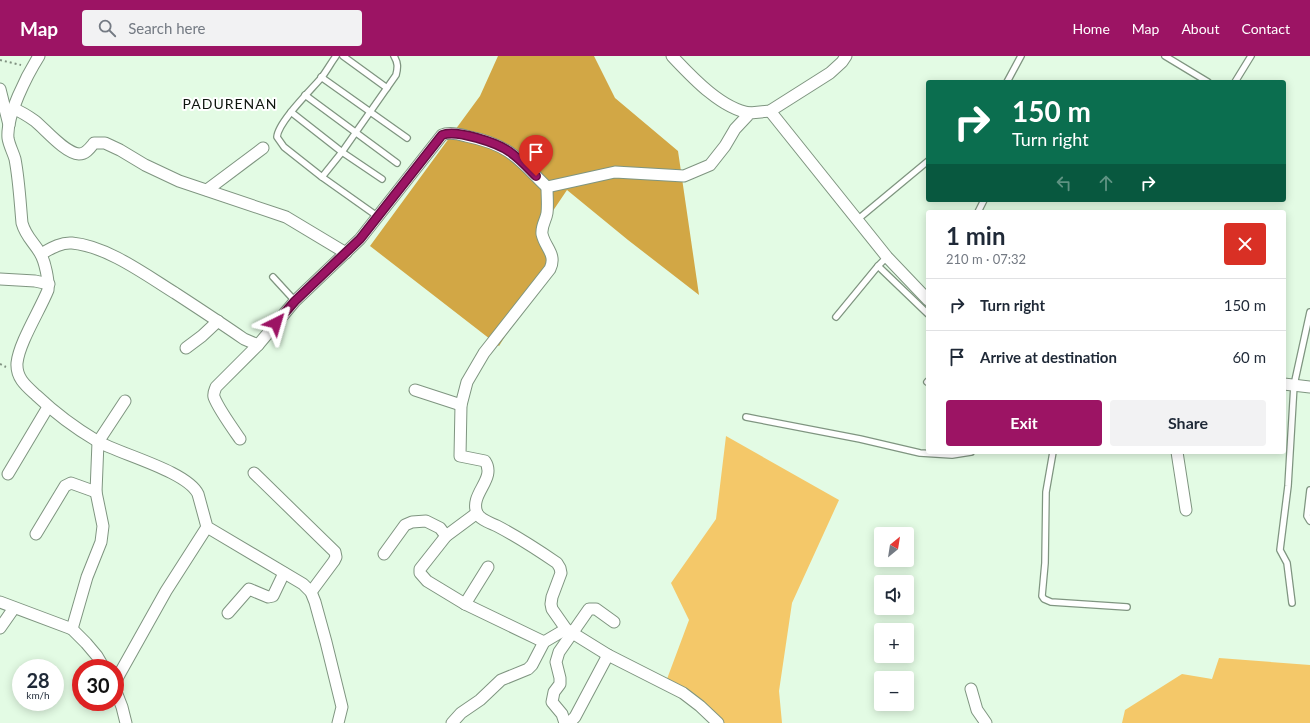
<!DOCTYPE html>
<meta charset="utf-8">
<style>
body{margin:0;font-family:Lato,sans-serif;background:#f2f2f3;color:#1f2937;height:100vh;display:flex;flex-direction:column;font-size:15px;white-space:nowrap}
*{box-sizing:border-box;margin:0}
p{font-size:13px;color:#747a83}
.icon{flex:none;width:22px;height:22px;fill:none;stroke:currentColor;stroke-width:2;stroke-linecap:round;stroke-linejoin:round}
.map{position:relative;flex:1;overflow:hidden}
.drawer{position:absolute;left:926px;top:154px;width:360px;height:244px;display:flex;flex-direction:column;background:#fff;border-radius:4px;box-shadow:0 2px 10px #0003}
.drawer>*{flex:none}
.hud{position:absolute;left:926px;top:24px;width:360px;height:122px;border-radius:4px;box-shadow:0 2px 10px #0003;background:#0b6e4f;color:#fff;overflow:hidden}
.needle{width:26px;rotate:30deg}
.controls{position:absolute;left:874px;top:471px;display:grid;gap:8px}
.controls a{display:grid;place-items:center;width:40px;height:40px;border-radius:4px;background:#fff;box-shadow:0 2px 10px #0003;font-size:20px}
.speed{position:absolute;left:12px;top:603px;display:flex;gap:8px;font-size:20px;font-weight:700;text-align:center}
.speed>*{display:grid;place-content:center;width:52px;height:52px;border-radius:50%;background:#fff;box-shadow:0 2px 10px #0003;line-height:1}
.speed small{font-size:10px;font-weight:400}
.speed .limit{border:6px solid #d22;background:#fff;color:#111}
.pin{position:absolute;display:grid;place-items:center;width:34px;height:34px;color:#fff;margin:-41px -17px;border-radius:50% 50% 50% 0;rotate:-45deg;box-shadow:0 0 4px #0007}
.pin .icon{rotate:45deg}
.me{position:absolute;width:44px;margin:-22px;rotate:40deg;stroke-linejoin:round;filter:drop-shadow(0 0 3px #0008)}
.turn{display:flex;align-items:center;gap:14px;height:84px;padding:0 20px;font-size:18px}
.turn .icon{width:52px;height:52px;stroke-width:2.5}
.turn b{display:block;font-size:28px;line-height:34px}
.lanes{display:flex;align-items:center;height:38px;padding:0 20px;background:#0003;justify-content:center;gap:20px;direction:ltr}
.lanes .off{opacity:.35}
.round{display:grid;place-items:center;flex:none;width:42px;height:42px;border-radius:4px;background:#f2f2f3}
.headline{display:flex;align-items:center;justify-content:space-between;height:68px;padding:0 20px}
h1{font-size:24px;font-weight:700;line-height:30px}
.button{display:flex;gap:8px;margin-top:auto;padding:8px 20px}
.button a{flex:1;height:46px;border-radius:4px;background:#9c1464;color:#fff;font-size:16px;font-weight:700;line-height:46px;text-align:center}
.button a+a{background:#f2f2f3;color:#1f2937}
ul{padding:0;list-style:none}
li{display:flex;align-items:center;gap:12px;height:52px;padding:0 20px;border-top:1px solid #e0e1e3}
li div{flex:1}
li b{display:block;font-size:15px}
li em{font-style:normal}
header{display:flex;align-items:center;gap:24px;box-sizing:border-box;height:56px;padding:0 20px;background:#9c1464;color:#fff}
header strong{font-size:19px}
nav{display:flex;gap:22px;margin-inline-start:auto;font-size:14px}
.search{width:280px;height:36px;background:#f2f2f3;display:flex;align-items:center;gap:10px;box-sizing:border-box;padding:0 14px;border-radius:4px;color:#747a83;font-size:15px}
.map>svg:first-child{display:block}
</style>
<header>
<strong>Map</strong>
<div class="search"><svg class="icon" aria-label="search" viewBox="0 0 24 24"><circle cx="10" cy="10" r="6"/><path d="M15 15l6 6"/></svg>Search here</div>
<nav><a>Home</a><a>Map</a><a>About</a><a>Contact</a></nav>
</header>
<div class="map">
<svg width="1310" height="667" viewBox="0 0 1310 667">
<rect width="100%" height="100%" fill="#e3fbe4"/>
<!-- green -->
<g fill="#f4c869">
<path d="M726,380L839,444L792,547L779,635L782,667H721L667,623L689,564L671,527L716,463Z"/>
<path d="M1219,602L1310,609V667H1122L1125,654L1182,618L1212,623Z"/>
</g>
<!-- forest -->
<path fill="#d2a745" d="M498,0H594L615,42L678,95L699,239L628,184L567,134L538,177L550,208L499,290L370,190L480,40Z"/>
<g fill="none" stroke-linecap="round" stroke-linejoin="round">
<defs>
<g id="service">
<path d="M336,0C331,7 327,14 322,21C311,34 278,66 277,81L284,91L322,121L377,160"/>
<path d="M343,0L387,32"/>
<path d="M1165,0L1208,26"/>
<path d="M321,21L407,82"/>
<path d="M1007,26L1021,0"/>
<path d="M1235,26L1251,0"/>
<path d="M305,39L397,107"/>
<path d="M291,56L342,96L382,123"/>
<path d="M322,121L342,96L396,19C398,11 398,7 394,0"/>
<path d="M978,156L984,144"/>
<path d="M857,164L928,105"/>
<path d="M878,210L928,258"/>
<path d="M273,221L295,245"/>
<path d="M836,261L878,210L887,201"/>
<path d="M927,326L928,325"/>
<path d="M746,361L860,383L920,397L952,399L971,396"/>
<path d="M1053,396L1046,436L1045,507L1042,540L1044,543L1051,546L1127,551"/>
<path d="M1310,434L1307,460L1310,465"/>
<path d="M1292,547L1287,507L1280,494L1288,430L1294,329L1310,256"/>
</g>
<g id="minor">
<path d="M39,0C27,19 6,60 8,82C9,89 13,96 15,103C19,124 20,145 22,167C26,181 33,185 40,197C45,205 49,225 48,234C40,254 19,287 17,307C16,322 26,330 36,339C55,357 75,372 97,385C119,398 187,415 198,438L207,471L303,528L311,536L315,546L326,586L342,651L338,667"/>
<path d="M672,0C691,20 721,53 750,57"/>
<path d="M0,33L9,69"/>
<path d="M14,53C22,56 28,60 35,65C46,74 65,97 79,98C86,98 90,92 94,87H105L120,94L145,109L179,125L286,161L346,197"/>
<path d="M770,55L887,201L928,244"/>
<path d="M547,131C547,140 548,149 547,157C546,164 541,170 542,178C545,192 557,198 550,213L484,297L467,326L461,349L460,400L485,405C497,423 469,438 477,457C480,464 491,467 497,470C518,481 538,494 557,507L560,512L561,517L552,541L551,548L552,553L566,573L608,599L683,637L700,650L718,667"/>
<path d="M207,134L263,92"/>
<path d="M41,198C50,193 61,186 72,187C107,190 146,219 175,237C198,252 221,267 244,283L258,289"/>
<path d="M0,223L35,225L49,228"/>
<path d="M186,292L202,280L218,265"/>
<path d="M1284,328L1310,331"/>
<path d="M415,334L461,349"/>
<path d="M240,383C233,373 218,352 214,341C213,337 215,334 216,331L258,289L295,245L360,183L442,79C448,76 459,78 466,80C481,83 496,87 509,96C523,105 535,120 547,131L615,116L684,120L710,109L725,90L735,73L750,57L770,55L830,17L842,6L846,0"/>
<path d="M1177,396L1186,454"/>
<path d="M254,417L335,496L336,501L334,505L311,536"/>
<path d="M8,418L48,351"/>
<path d="M477,457L446,480L420,513V517L427,525L465,548L544,586"/>
<path d="M36,478L65,430L71,427L96,436"/>
<path d="M384,498L405,469L412,466L426,465L440,472L446,480"/>
<path d="M0,546L72,573L86,587L97,600L104,612"/>
<path d="M465,548L488,511"/>
<path d="M228,557L249,533L268,541L273,540L284,517"/>
<path d="M0,572L14,552"/>
<path d="M72,573L87,521L101,486L103,470L96,436L98,386L125,345"/>
<path d="M115,626L166,535L207,471"/>
<path d="M115,633L122,651L126,667"/>
<path d="M971,633L977,654L986,667"/>
<path d="M452,667L461,657L480,644L501,624L528,613L532,609L544,586L566,573"/>
<path d="M565,667L562,658L552,646L554,636L560,628V622L556,606L559,596L589,553H596L614,566"/>
<path d="M569,667L575,661L608,599"/>
</g>
</defs>
<!-- service casing -->
<use href="#service" stroke="#7f9580" stroke-width="8"/>
<!-- minor casing -->
<use href="#minor" stroke="#7f9580" stroke-width="13"/>
<!-- path -->
<g stroke="#809181" stroke-width="2" stroke-dasharray="2 3" stroke-linecap="butt">
<path d="M0,4L21,9"/>
<path d="M0,308L6,311"/>
</g>
<!-- service -->
<use href="#service" stroke="#fff" stroke-width="5.5"/>
<!-- minor -->
<use href="#minor" stroke="#fff" stroke-width="11"/>
</g>
<g fill="none" stroke-linecap="round" stroke-linejoin="round">
<defs>
<path id="route" d="M276,267L295,245L360,183L442,79C456,73 498,87 510,96C520,103 528,112 536,120"/>
</defs>
<!-- route casing -->
<use href="#route" stroke="#650d41" stroke-width="10"/>
<!-- route -->
<use href="#route" stroke="#9c1464" stroke-width="7"/>
</g>
<g text-anchor="middle" stroke-width="4" stroke-linejoin="round" paint-order="stroke">
<!-- quarter labels -->
<g font-size="14" letter-spacing="1" fill="#0e160e" stroke="#fff">
<text x="230" y="53">PADURENAN</text>
</g>
</g>
</svg>
<div class="controls">
<a><svg class="needle" viewBox="-14 -14 28 28"><path d="M0-13l5 13h-10z" fill="#e53935"/><path d="M0 13l5-13h-10z" fill="#747a83"/></svg></a>
<a><svg class="icon" aria-label="sound" viewBox="0 0 24 24"><path d="M4 9h4l5-4v14l-5-4H4zM17 9q2 3 0 6"/></svg></a>
<a>+</a>
<a>−</a>
</div>
<div class="speed"><div>28<small>km/h</small></div><div class="limit">30</div></div>
<div class="pin" style="left:536px;top:120px;background:#d93025"><svg class="icon" aria-label="arrive" viewBox="0 0 24 24"><path d="M6 21V4h12l-3 4 3 4H6"/></svg></div>
<svg class="me" style="left:276px;top:267px" viewBox="-20 -20 40 40"><path d="M0-17L14 15 0 8-14 15z" fill="#9c1464" stroke="#fff" stroke-width="4"/></svg>
<div class="hud">
<div class="turn"><svg class="icon" aria-label="right" viewBox="0 0 24 24"><path d="M7 20v-9h11M14 6l5 5-5 5"/></svg><div><b>150 m</b>Turn right</div></div>
<div class="lanes"><svg class="icon off" aria-label="left" viewBox="0 0 24 24"><path d="M17 20v-9H6M10 6l-5 5 5 5"/></svg><svg class="icon off" aria-label="ahead" viewBox="0 0 24 24"><path d="M12 20V5M6 11l6-6 6 6"/></svg><svg class="icon" aria-label="right" viewBox="0 0 24 24"><path d="M7 20v-9h11M14 6l5 5-5 5"/></svg></div>
</div>
<section class="drawer">
<div class="headline"><div><h1>1 min</h1><p>210 m · 07:32</p></div><a class="round" style="background:#d93025;color:#fff"><svg class="icon" aria-label="close" viewBox="0 0 24 24"><path d="M6 6l12 12M18 6L6 18"/></svg></a></div>
<ul>
<li><svg class="icon" aria-label="right" viewBox="0 0 24 24"><path d="M7 20v-9h11M14 6l5 5-5 5"/></svg><div><b>Turn right</b></div><em>150 m</em></li>
<li><svg class="icon" aria-label="arrive" viewBox="0 0 24 24"><path d="M6 21V4h12l-3 4 3 4H6"/></svg><div><b>Arrive at destination</b></div><em>60 m</em></li>
</ul>
<div class="button"><a>Exit</a><a>Share</a></div>
</section>
</div>
